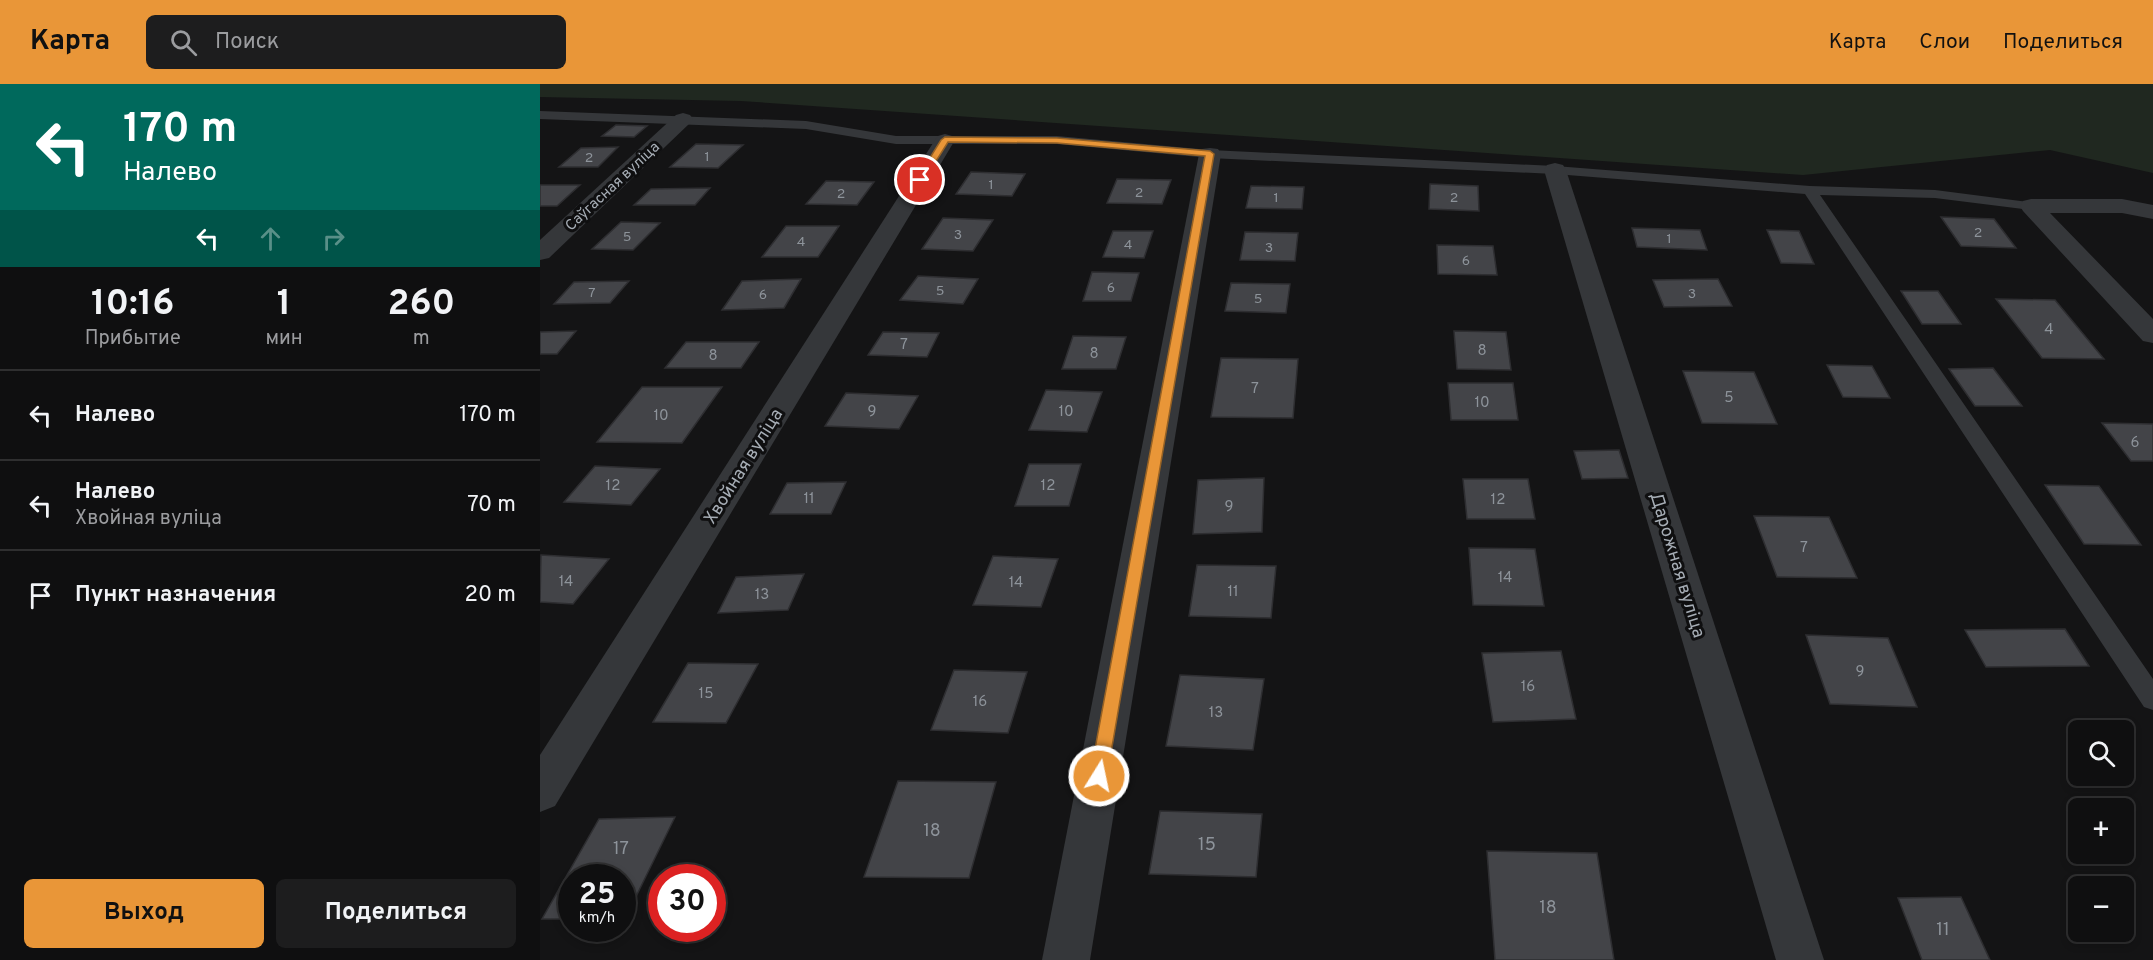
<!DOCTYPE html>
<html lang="ru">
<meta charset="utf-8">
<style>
body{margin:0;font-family:Overpass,sans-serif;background:#1d1d1e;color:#f1f3f6;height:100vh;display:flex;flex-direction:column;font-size:22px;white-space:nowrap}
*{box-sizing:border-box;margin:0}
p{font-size:20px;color:#9b9c9f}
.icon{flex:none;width:33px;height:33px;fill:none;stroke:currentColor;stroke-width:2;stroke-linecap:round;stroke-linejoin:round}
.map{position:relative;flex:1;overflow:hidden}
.details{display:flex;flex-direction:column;background:#0f0f10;width:540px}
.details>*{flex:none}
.banner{background:#00695c;color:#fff;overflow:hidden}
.fabs{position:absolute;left:1528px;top:636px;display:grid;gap:12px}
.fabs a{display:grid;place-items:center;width:66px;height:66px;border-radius:9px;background:#0f0f10;box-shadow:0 3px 9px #0003,0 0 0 2px #2f2f30;font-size:30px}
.speed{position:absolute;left:18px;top:780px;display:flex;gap:12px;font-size:30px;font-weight:700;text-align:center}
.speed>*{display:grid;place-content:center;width:78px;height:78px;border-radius:50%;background:#0f0f10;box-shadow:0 3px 9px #0003,0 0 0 2px #2f2f30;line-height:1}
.speed small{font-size:15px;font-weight:400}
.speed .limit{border:9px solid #d22;background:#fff;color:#111}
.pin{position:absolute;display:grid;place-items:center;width:51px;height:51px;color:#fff;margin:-26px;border:3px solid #fff;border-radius:50%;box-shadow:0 2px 6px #0007}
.me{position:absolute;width:66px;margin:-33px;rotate:10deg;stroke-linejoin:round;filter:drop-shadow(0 0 4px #0008)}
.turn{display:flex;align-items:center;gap:21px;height:126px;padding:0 24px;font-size:27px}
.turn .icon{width:78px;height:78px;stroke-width:2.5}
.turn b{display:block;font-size:42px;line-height:51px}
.lanes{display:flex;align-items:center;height:57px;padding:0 24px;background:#0003;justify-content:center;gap:30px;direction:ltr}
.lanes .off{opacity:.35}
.eta{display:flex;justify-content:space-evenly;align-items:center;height:102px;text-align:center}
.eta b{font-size:36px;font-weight:700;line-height:42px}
.button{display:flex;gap:12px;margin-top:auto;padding:12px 24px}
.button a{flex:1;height:69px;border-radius:9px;background:#e99638;color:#111;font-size:24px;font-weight:700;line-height:69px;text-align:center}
.button a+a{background:#1d1d1e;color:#f1f3f6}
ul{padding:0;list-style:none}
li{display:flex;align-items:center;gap:18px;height:90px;padding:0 24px;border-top:2px solid #2f2f30}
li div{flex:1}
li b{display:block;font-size:22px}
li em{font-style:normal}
header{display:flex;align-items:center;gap:36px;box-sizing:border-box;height:84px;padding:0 30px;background:#e99638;color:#111}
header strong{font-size:28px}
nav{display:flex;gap:33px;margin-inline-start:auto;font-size:21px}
.search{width:420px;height:54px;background:#1d1d1e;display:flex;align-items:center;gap:15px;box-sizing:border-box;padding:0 21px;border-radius:9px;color:#9b9c9f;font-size:22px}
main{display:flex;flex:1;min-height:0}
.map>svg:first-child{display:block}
</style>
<header>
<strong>Карта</strong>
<div class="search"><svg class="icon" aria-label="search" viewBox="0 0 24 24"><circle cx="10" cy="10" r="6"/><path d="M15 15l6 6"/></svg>Поиск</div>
<nav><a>Карта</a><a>Слои</a><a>Поделиться</a></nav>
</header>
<main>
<section class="details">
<div class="banner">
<div class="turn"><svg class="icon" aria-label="left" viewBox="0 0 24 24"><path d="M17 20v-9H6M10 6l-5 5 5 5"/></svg><div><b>170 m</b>Налево</div></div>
<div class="lanes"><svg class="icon" aria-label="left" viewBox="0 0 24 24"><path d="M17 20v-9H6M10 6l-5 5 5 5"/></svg><svg class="icon off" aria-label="ahead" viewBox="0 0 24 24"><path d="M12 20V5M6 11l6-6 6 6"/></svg><svg class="icon off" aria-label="right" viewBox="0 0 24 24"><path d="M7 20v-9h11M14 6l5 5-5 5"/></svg></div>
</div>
<div class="eta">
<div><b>10:16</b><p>Прибытие</p></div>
<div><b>1</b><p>мин</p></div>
<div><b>260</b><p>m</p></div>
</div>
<ul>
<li><svg class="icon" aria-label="left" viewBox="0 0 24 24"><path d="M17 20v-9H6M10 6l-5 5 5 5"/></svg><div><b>Налево</b></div><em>170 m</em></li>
<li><svg class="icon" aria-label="left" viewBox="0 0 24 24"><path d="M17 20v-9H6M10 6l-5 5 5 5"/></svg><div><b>Налево</b><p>Хвойная вуліца</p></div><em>70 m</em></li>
<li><svg class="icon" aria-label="arrive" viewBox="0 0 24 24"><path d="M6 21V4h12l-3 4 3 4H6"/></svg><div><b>Пункт назначения</b></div><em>20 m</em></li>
</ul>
<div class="button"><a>Выход</a><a>Поделиться</a></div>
</section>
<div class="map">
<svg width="1613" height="876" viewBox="0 0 1613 876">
<rect width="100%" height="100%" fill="#141415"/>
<!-- green -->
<path fill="#202820" d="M0,0H1613V89L1510,66L1263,91L201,17L0,13Z"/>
<!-- building -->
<g fill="#434448" stroke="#2e2e31" stroke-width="1.5">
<path d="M76,41L107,42L94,53L62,52Z"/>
<path d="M156,60L203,61L178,84L130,83Z"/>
<path d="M78,63L58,83H19L41,64Z"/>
<path d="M431,88L485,90L472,112L416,110Z"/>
<path d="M577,95L631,96L622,120L567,119Z"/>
<path d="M286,97L334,98L317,121L266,120Z"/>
<path d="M890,100L938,102L939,127L889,125Z"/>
<path d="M0,101H40L17,122H0Z"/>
<path d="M711,102L764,103L762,125L706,124Z"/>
<path d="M170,104L155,121H94L111,105Z"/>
<path d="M1401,133L1454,135L1476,164L1421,162Z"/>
<path d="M403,134L453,136L433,167L382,165Z"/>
<path d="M81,138L120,139L93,166L52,165Z"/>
<path d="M246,142H299L278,173H222Z"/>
<path d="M1092,144L1160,146L1167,166L1097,163Z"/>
<path d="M1227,146L1259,147L1274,180L1241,179Z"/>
<path d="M573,147H613L604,174L563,173Z"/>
<path d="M705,148L758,149L755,177L700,176Z"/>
<path d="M897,161L953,162L957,191L898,190Z"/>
<path d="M552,188L599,189L591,217H543Z"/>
<path d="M378,192L438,195L423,220L360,216Z"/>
<path d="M261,195L244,224L182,226L202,197Z"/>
<path d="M1178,195L1192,222L1124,223L1113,196Z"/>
<path d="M89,197L70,219L14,220L34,198Z"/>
<path d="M691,199L750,200L746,229L685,227Z"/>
<path d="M1361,207H1398L1421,240H1382Z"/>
<path d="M1456,215L1515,216L1564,275L1502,274Z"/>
<path d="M36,247L17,270H0V248Z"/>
<path d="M914,247L966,248L971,286L917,285Z"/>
<path d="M343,248L399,249L387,273L328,271Z"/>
<path d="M533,252L586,253L576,285H522Z"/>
<path d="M146,258H219L201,284H125Z"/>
<path d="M681,274L758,275L753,334L671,333Z"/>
<path d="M1287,281L1332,282L1350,314L1303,313Z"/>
<path d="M1453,284L1482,322H1435L1409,285Z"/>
<path d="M1143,287L1214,288L1237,340L1162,339Z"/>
<path d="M908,299H973L978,336H911Z"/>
<path d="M102,303H182L142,359L57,358Z"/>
<path d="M506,306L562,308L547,348L489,346Z"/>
<path d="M306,309L378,312L359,345L285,342Z"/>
<path d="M1562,339L1613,340V377H1591Z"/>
<path d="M1079,366L1088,394L1042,395L1034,367Z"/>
<path d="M489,380H541L529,422H475Z"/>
<path d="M55,382L120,385L91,421L24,418Z"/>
<path d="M724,394L722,448L653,450L658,396Z"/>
<path d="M923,395H988L995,435H927Z"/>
<path d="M306,398L291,430H230L247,399Z"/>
<path d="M1505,401L1559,402L1601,461L1544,460Z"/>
<path d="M1214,432L1289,433L1317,494L1237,493Z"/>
<path d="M929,464L995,465L1004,522L933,521Z"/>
<path d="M1,471L69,475L33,520L0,518Z"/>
<path d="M453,472L518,475L501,523L433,521Z"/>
<path d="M657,481L736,482L731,534L649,532Z"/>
<path d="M264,490L248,526L178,529L196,493Z"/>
<path d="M1525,545L1549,582L1446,583L1425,546Z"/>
<path d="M1266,551L1348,554L1377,623L1290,620Z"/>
<path d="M1021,567L1036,635L953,638L942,569Z"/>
<path d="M148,579L218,580L186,639L113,638Z"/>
<path d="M414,586L487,588L468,649L391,646Z"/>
<path d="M640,591L724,595L713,666L626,662Z"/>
<path d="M358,697L456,698L429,794L324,793Z"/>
<path d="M620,727L722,730L716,793L609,790Z"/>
<path d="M135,733L85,835H82V794H32V835H2L59,735Z"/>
<path d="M947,767L1057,769L1074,876H955Z"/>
<path d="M1421,813L1450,876H1382L1358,814Z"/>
</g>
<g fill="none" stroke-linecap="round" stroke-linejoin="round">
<!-- service -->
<path fill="#35373a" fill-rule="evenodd" d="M0,27L266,37L356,52H517L670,66L1015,82L1270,102L1395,106L1496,119L1498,122L1496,125L1491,126L1395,114L1280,111L1613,595V626L1604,623L1265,110L1015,90L670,74L517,60H356L266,45L0,35Z"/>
<!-- minor -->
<g fill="#35373a" fill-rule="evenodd">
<path d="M143,29L150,31L153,35L150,39L9,174L0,176V156L136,31Z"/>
<path d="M405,50L412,52L415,56L15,722L0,728V671L395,56L398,52Z"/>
<path d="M670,64L678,65L681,70L550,876H502L659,70L662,65Z"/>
<path d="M1015,79L1023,81L1026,86L1284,876H1236L1004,86L1007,81Z"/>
<path d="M1491,115H1582L1613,121V135L1582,129H1510L1613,235V259L1603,257L1483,127L1480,122L1483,117Z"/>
</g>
</g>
<!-- route -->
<path fill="#e99638" stroke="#976224" stroke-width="1.5" d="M405,53L517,54L670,67L674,70L567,692L565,697L559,700L553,697L550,692L665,72L517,59L408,58L383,98H377L376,96L401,56Z"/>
<g text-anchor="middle" stroke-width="6" stroke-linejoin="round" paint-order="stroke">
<!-- far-number labels -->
<g font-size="14" fill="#8d939a">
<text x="167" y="77">1</text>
<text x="49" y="78">2</text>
<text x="451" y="105">1</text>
<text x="599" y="113">2</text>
<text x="301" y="114">2</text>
<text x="736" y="118">1</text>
<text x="914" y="118">2</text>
<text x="1438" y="153">2</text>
<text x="418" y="155">3</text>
<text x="87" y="157">5</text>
<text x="1129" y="159">1</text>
<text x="261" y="162">4</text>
<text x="588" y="165">4</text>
<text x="729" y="168">3</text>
<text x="926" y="181">6</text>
<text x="571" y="208">6</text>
<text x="400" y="211">5</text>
<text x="52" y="213">7</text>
<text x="1152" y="214">3</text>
<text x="223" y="215">6</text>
<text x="718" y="219">5</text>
</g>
<!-- far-street labels -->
<g font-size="15" fill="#a6adb5" stroke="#0f0f10">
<text transform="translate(72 102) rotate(-43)" y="5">Саўгасная вуліца</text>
</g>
<!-- number labels -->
<g font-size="15" fill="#8d939a">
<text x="1509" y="250">4</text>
<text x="364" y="265">7</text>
<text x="942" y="271">8</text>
<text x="554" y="274">8</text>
<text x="173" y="276">8</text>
<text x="715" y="309">7</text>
<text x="1189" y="318">5</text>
<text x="942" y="323">10</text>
<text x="332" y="332">9</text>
<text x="526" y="332">10</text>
<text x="121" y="336">10</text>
<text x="1595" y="363">6</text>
<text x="73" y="406">12</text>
<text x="508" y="406">12</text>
<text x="269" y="419">11</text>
<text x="958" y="420">12</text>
<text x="689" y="427">9</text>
<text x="1264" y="468">7</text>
<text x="965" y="498">14</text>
<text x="26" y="502">14</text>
<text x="476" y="503">14</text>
<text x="693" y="512">11</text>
<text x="222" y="515">13</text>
<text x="1320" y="592">9</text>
<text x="988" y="607">16</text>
<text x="166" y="614">15</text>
<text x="440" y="622">16</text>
<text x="676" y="633">13</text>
</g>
<!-- street labels -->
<g font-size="18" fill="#a6adb5" stroke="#0f0f10">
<text transform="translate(203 382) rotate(-58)" y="6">Хвойная вуліца</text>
<text transform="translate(1138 481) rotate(73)" y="6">Дарожная вуліца</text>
</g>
<!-- near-number labels -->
<g font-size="18" fill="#8d939a">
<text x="392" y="752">18</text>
<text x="667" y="766">15</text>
<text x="81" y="770">17</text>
<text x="1008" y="829">18</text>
<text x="1403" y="851">11</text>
</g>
</g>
</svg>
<div class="fabs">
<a><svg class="icon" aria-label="search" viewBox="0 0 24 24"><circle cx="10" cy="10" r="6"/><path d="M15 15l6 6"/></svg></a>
<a>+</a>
<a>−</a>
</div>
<div class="speed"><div>25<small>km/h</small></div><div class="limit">30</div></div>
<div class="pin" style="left:380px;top:96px;background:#d93025"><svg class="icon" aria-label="arrive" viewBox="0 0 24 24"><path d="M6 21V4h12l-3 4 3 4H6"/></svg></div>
<svg class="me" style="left:559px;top:692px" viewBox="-20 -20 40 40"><circle r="17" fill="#e99638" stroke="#fff" stroke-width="3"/><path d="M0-11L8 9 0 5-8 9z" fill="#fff"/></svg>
</div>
</main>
